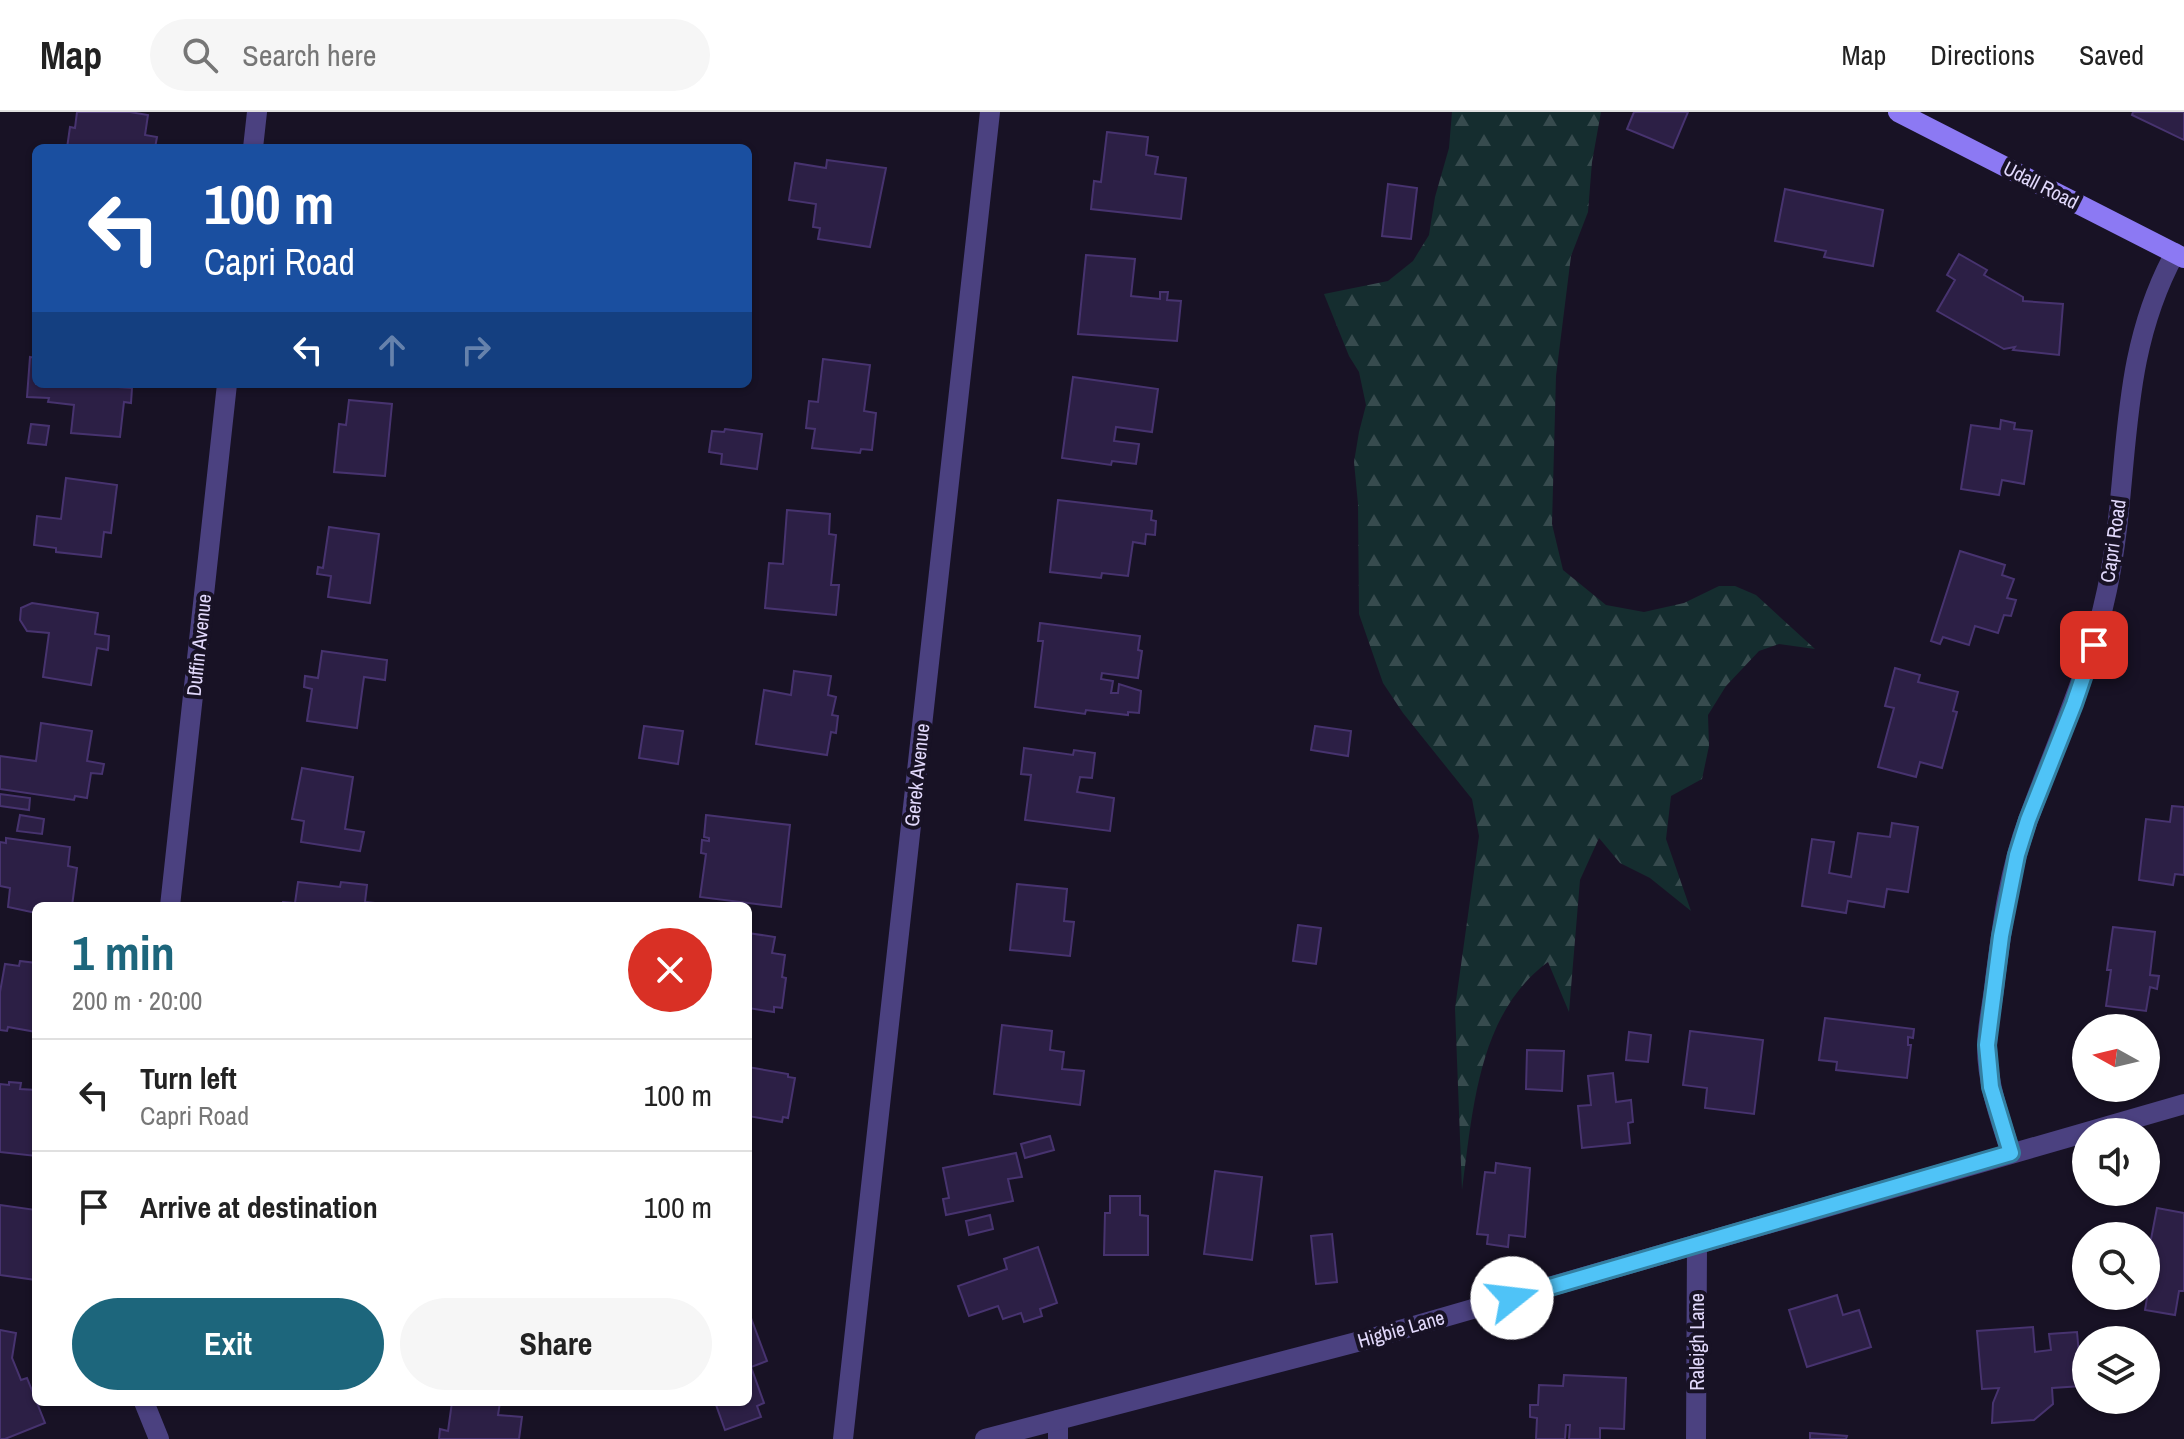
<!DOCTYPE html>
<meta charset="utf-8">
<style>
body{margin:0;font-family:"Archivo Narrow",sans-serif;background:#f6f6f6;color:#222;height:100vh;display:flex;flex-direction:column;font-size:30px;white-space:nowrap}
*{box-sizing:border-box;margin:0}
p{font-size:26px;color:#767676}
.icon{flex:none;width:44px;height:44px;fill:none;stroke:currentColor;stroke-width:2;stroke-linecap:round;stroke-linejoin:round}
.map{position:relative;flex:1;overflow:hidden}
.drawer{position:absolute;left:32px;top:790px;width:720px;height:504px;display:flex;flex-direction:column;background:#fff;border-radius:12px;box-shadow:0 2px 6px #0004}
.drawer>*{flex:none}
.guide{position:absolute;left:32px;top:32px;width:720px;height:244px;border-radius:12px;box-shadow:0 2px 6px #0004;background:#1a4fa0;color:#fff;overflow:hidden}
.needle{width:52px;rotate:278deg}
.fabs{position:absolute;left:2072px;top:902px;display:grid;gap:16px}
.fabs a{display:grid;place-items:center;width:88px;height:88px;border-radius:50%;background:#fff;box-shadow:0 2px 6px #0004;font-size:40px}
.pin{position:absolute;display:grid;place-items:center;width:68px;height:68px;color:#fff;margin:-34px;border-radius:16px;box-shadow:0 4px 12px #0006}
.me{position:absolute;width:88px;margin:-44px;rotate:74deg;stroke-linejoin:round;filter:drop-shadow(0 0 6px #0008)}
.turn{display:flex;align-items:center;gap:28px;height:168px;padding:0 40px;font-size:36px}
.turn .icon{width:104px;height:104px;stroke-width:2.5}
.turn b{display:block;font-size:56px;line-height:68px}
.lanes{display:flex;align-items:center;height:76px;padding:0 40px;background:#0003;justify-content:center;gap:40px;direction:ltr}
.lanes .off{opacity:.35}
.round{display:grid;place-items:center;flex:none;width:84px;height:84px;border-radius:42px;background:#f6f6f6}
.overview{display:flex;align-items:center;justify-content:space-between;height:136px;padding:0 40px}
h1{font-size:48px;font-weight:800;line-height:60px;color:#1d667c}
.action{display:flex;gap:16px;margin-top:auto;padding:16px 40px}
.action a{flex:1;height:92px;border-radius:48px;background:#1d667c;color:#fff;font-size:32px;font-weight:800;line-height:92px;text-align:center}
.action a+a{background:#f6f6f6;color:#222}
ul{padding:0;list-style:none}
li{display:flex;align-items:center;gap:24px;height:112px;padding:0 40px;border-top:2px solid #e0e0e0}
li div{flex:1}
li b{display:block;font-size:30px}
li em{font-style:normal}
header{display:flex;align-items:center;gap:48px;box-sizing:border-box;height:112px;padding:0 40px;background:#fff;border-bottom:2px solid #e0e0e0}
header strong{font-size:38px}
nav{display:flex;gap:44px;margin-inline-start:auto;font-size:28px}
.search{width:560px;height:72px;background:#f6f6f6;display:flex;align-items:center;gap:20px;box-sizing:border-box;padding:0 28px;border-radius:44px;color:#767676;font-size:30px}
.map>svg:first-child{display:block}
</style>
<header>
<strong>Map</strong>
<div class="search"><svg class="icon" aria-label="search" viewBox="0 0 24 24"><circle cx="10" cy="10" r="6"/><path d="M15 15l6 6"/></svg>Search here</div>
<nav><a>Map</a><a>Directions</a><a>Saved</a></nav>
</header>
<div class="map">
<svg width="2184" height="1327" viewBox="0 0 2184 1327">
<defs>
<pattern id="forest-firs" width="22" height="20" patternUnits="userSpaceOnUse" patternTransform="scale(2)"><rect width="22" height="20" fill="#152d2f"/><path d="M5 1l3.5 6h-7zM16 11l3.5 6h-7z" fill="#374b4e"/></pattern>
</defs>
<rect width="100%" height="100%" fill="#181225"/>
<!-- forest -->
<path fill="url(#forest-firs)" d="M1452,0H1601L1592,50L1588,100L1571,144L1556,264L1552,412L1563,458L1606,493L1644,500L1684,491L1719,474H1735L1756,483L1815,537L1779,532L1759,539L1726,574L1708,603L1709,634L1702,667L1671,684L1666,727L1691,799L1650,766L1620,751L1599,726L1580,768L1569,900L1548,850C1478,901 1473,998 1462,1078L1455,896L1479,724L1472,687L1403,601L1383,571L1359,502L1358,392L1354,350L1359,320L1366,293L1359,260L1349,244L1324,182L1388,169L1413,149L1429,123L1435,85L1449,36Z"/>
<!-- building -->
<g fill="#2c1f45" stroke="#47336f" stroke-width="2">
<path d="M77,0H130L148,3L145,23L157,25L155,36H67L70,15L75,16Z"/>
<path d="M1634,0H1688L1673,36L1627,17Z"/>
<path d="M2133,0H2184V28L2132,3Z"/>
<path d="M1107,20L1148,25L1146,43L1158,45L1155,62L1186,66L1181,107L1091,97L1094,69L1101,70Z"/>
<path d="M827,48L886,56L870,135L818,127L820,116L813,115L816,92L789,88L795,51L826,56Z"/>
<path d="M1388,72L1417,76L1411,127L1382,124Z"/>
<path d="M1785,77L1883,98L1873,154L1824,145L1826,139L1775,129Z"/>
<path d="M1959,142L1987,158L1984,163L2023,185V189L2063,192L2059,243L2013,238L2015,235L2004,237L1937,199L1955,168L1947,163Z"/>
<path d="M1086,143L1135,147L1131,184L1160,187V180H1168L1167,188L1181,189L1177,229L1078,222Z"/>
<path d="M30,245L36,246V272H119V275L132,276L131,291L124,290L120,325L71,321L74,293L48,290L49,286L27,285Z"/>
<path d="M823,247L870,253L864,299L876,301L872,338L861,337L860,341L812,336L815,317L806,316L809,289L818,290Z"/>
<path d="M1073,265L1158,277L1152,320L1116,315L1114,329L1139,332L1136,352L1112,349L1111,353L1062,346Z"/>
<path d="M349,288L392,292L385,364L334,360L339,312L346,313Z"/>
<path d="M2001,308L2015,311L2014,317L2032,319L2024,372L2002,368L1999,383L1961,377L1971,313L2000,317Z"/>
<path d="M31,312L49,314L46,333L28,331Z"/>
<path d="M725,317L762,322L757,357L721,352L722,342L709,340L712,319L724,320Z"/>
<path d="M66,366L117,373L111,421L104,420L101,445L56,440V436L34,433L37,404L61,407Z"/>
<path d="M1058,388L1152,399L1151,408L1156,409L1155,423L1146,422L1145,432L1133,430L1128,464L1102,461L1101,466L1050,460Z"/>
<path d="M787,398L830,402L829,422L836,423L831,473H839L836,503L765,496L769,451L783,452Z"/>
<path d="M329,415L379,422L370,491L328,485L331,464L317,462L318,455L323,456Z"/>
<path d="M1960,439L2005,453L2002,463L2014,467L2007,486L2016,488L2011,504L2004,503L1998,521L1975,514L1969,533L1943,525L1940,532L1931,529Z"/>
<path d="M32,491L98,501L95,522L109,524L108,538L97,536L91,573L43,565L49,521L27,519L20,508L21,496Z"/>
<path d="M1040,511L1140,524L1138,538L1142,539L1138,566L1102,561L1101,567L1113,569L1111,581H1118L1119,572L1141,579L1139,601L1128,600V603L1086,598L1085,602L1035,595L1043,529H1038Z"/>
<path d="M322,539L387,548L385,568L364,565L357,616L307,609L312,577L304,575L305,564L318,566Z"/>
<path d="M1895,556L1920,563L1918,570L1958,580L1953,599L1957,600L1942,656L1920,650L1916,665L1878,655L1894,596L1885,594Z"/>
<path d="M794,559L831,564L828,583L836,585L832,603L838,604L836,621L831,620L827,643L756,632L764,578L791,583Z"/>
<path d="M41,611L92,619L87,649L104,652L102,662L91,661L87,686L75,684L74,688L0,677V644L36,649Z"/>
<path d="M644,614L683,619L678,652L639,646Z"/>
<path d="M1315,614L1351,619L1348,644L1311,638Z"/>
<path d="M1024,636L1073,643L1074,638L1095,641L1092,666L1080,665L1077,680L1114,686L1110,719L1025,708L1031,663L1021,662Z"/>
<path d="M302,656L353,665L345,717L364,720L360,739L301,730L304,709L292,707Z"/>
<path d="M0,682L30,686L29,698L0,694Z"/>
<path d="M2172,694L2184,695V763L2175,762L2173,773L2139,768L2146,707L2170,710Z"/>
<path d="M20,703L44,707L42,722L17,719Z"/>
<path d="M706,703L790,713L781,795L700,785L706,742L701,741L702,728L709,729V726L704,725Z"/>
<path d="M1892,711L1918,715L1908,780L1887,777L1884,795L1848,789L1846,801L1802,794L1812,727L1834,730L1829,761L1851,765L1858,721L1890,725Z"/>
<path d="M6,726L70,735L68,754L77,756L72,794H36V801L8,795L10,776L0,774V730L6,731Z"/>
<path d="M298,770L340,775L341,770L367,773L365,790L384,792V794H282L283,790L295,791Z"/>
<path d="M1017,772L1067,777L1064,809L1074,810L1070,844L1010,838Z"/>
<path d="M1298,813L1321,816L1316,852L1293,849Z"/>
<path d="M2113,815L2155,820L2150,863L2159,864L2157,877L2150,875L2146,899L2106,894L2111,858H2107Z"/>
<path d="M748,821L775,825L772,841L785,843L782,865L786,866L782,896L774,895V900L748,896Z"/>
<path d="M20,849L36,851V920L8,915L7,919L0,918V880L5,852L19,854Z"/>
<path d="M1825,906L1914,917L1913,926L1908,925V933H1911L1907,966L1836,958L1837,950L1819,948Z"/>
<path d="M1002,913L1052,919L1050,938L1064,940L1062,957L1084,959L1080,993L994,982Z"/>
<path d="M1690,919L1763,928L1754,1002L1705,996L1707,976L1683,973Z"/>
<path d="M1629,920L1651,923L1648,950L1626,948Z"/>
<path d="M1527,938L1564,939L1562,979L1526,977Z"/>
<path d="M748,955L788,962V965L795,966L788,1006L783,1005L782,1010L748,1004Z"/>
<path d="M1613,961L1616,990L1631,988L1633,1010L1628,1011L1630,1031L1582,1036L1578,994L1591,993L1588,964Z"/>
<path d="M9,970L21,971L20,977L36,978V1044L0,1040V972L9,973Z"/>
<path d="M1050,1024L1054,1038L1025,1046L1021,1032Z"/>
<path d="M1016,1041L1022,1065L1008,1067L1013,1089L946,1103L943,1087L949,1086L943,1056Z"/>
<path d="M1496,1051L1530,1056L1525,1125L1509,1123L1508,1135L1487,1132L1488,1123L1477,1122L1485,1060L1495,1061Z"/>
<path d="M1215,1059L1262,1065L1252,1148L1204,1142Z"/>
<path d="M1110,1084H1140V1103L1148,1104V1143H1104L1105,1101H1110Z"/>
<path d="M0,1093L36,1098L33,1134L36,1135V1168L0,1163Z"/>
<path d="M2157,1096L2184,1101V1179H2179L2175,1203L2145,1198L2148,1180L2146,1179V1153Z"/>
<path d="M990,1103L993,1117L969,1123L966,1109Z"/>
<path d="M1332,1122L1337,1170L1316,1172L1311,1124Z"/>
<path d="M1038,1135L1057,1191L1040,1197L1042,1204L1024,1210L1021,1201L1003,1207L998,1194L969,1204L958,1174L1007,1157L1004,1147Z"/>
<path d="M1837,1183L1843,1203L1859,1198L1871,1235L1807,1255L1789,1198Z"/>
<path d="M748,1198L767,1249L751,1255L764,1291L757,1294L761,1305L725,1318L715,1290H748Z"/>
<path d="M2033,1215L2035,1240L2051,1238L2049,1222L2077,1220L2082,1274L2052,1276L2053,1292L2034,1308L1992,1311L1993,1291L1999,1276L1982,1277L1977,1219Z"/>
<path d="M0,1218L16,1221L12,1246L21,1268L27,1266L45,1311L5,1327H0Z"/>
<path d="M1564,1263L1626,1266L1624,1317L1600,1316V1327H1569L1570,1313H1566L1565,1327H1536L1537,1306L1530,1305V1293H1538L1539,1273L1563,1274Z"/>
<path d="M452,1290H500L498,1303L522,1305L519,1327H439L440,1317L448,1319Z"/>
<path d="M1810,1321L1847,1324L1846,1327H1810Z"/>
</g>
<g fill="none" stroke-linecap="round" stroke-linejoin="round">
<!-- service -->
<path stroke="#4b4180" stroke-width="20" d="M1058,1308V1327"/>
<!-- minor -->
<g stroke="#4b4180" stroke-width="20">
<path d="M253,36L257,0"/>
<path d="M170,794L227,272"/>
<path d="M2011,1041C2000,1007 1987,971 1987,935C1987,913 1993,890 1995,868C2002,814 2009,759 2028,708C2056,631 2090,559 2107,478C2132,361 2115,251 2175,141"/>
<path d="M144,1290L159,1327"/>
<path d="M843,1327L990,0"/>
<path d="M1696,1327L1697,1132"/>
</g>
<!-- tertiary -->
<path stroke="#4b4180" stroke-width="20" d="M985,1327L1372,1226L2184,992"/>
<!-- secondary -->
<path stroke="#8c79f3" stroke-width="20" d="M1898,0L2184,146"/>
</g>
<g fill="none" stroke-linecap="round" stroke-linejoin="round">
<defs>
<path id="route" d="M1512,1186L2011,1041L1991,975L1987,933L2001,824L2017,743L2028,708L2074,592L2094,533"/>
</defs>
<!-- route casing -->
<use href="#route" stroke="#337fa1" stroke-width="20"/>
<!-- route -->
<use href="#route" stroke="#4fc3f7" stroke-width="14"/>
</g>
<g text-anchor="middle" stroke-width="8" stroke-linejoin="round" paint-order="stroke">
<!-- street labels -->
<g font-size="20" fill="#e2d9fc" stroke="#181225">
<text transform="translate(2041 73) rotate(27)" y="7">Udall Road</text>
<text transform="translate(2113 429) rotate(-82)" y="7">Capri Road</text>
<text transform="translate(199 533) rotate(-84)" y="7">Duffin Avenue</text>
<text transform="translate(917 663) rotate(-84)" y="7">Gerek Avenue</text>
<text transform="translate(1401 1217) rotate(-16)" y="7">Higbie Lane</text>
<text transform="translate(1697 1230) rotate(-90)" y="7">Raleigh Lane</text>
</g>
</g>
</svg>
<div class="fabs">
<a><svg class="needle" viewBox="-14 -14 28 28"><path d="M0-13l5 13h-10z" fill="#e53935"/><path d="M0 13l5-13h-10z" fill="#767676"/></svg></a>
<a><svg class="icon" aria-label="sound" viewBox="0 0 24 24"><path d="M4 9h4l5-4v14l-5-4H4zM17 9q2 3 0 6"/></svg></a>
<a><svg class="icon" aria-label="search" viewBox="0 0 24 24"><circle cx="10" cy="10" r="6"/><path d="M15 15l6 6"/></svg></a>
<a><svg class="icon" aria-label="layers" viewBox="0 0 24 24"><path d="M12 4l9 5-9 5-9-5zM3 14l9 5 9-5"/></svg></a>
</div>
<div class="pin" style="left:2094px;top:533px;background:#d93025"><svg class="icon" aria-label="arrive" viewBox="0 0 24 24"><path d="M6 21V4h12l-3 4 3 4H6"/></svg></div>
<svg class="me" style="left:1512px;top:1186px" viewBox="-20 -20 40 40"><circle r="19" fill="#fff"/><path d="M0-13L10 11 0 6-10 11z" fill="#4fc3f7"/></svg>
<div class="guide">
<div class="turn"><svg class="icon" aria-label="left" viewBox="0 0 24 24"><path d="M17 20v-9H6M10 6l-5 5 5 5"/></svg><div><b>100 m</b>Capri Road</div></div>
<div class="lanes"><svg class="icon" aria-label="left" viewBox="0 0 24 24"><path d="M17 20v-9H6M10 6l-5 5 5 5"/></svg><svg class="icon off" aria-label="ahead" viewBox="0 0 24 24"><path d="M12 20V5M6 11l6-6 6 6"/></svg><svg class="icon off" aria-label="right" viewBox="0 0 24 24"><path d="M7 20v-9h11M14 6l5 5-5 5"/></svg></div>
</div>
<section class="drawer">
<div class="overview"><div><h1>1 min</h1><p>200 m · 20:00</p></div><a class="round" style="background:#d93025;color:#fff"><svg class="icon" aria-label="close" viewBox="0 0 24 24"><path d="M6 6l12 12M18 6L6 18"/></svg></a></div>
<ul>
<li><svg class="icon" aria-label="left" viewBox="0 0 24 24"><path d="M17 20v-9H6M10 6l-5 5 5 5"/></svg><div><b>Turn left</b><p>Capri Road</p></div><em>100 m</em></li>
<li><svg class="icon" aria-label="arrive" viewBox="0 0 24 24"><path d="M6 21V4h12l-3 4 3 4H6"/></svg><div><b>Arrive at destination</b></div><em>100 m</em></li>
</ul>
<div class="action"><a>Exit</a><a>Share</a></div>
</section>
</div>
